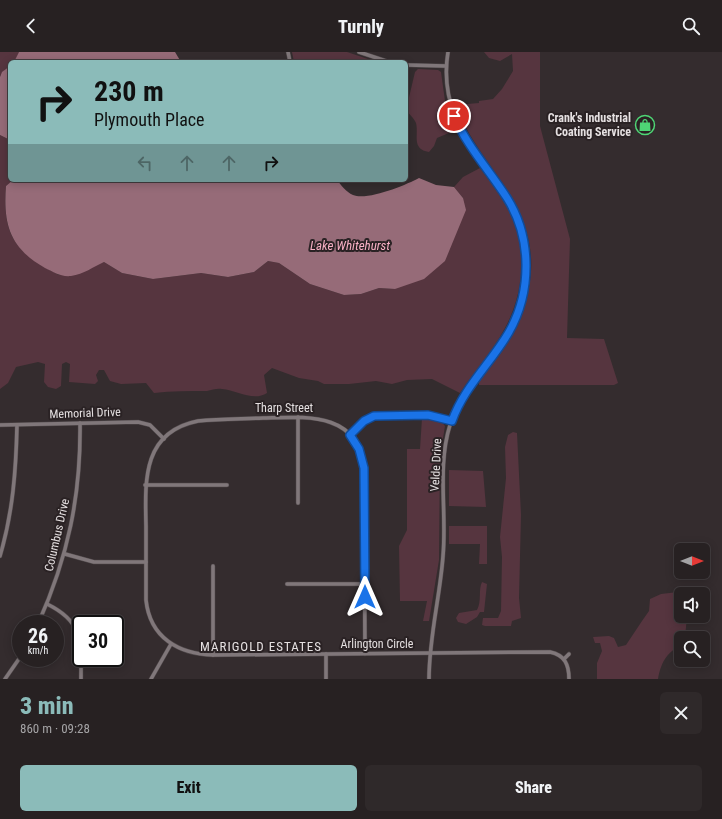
<!DOCTYPE html>
<meta charset="utf-8">
<style>
body{margin:0;font-family:"Roboto Condensed",sans-serif;background:#2f292a;color:#f1f3f6;height:100vh;display:flex;flex-direction:column;font-size:15px;white-space:nowrap}
*{box-sizing:border-box;margin:0}
p{font-size:13px;color:#a4a3a5}
.icon{flex:none;width:22px;height:22px;fill:none;stroke:currentColor;stroke-width:2;stroke-linecap:round;stroke-linejoin:round}
.map{position:relative;height:627px;overflow:hidden}
.drawer{display:flex;flex-direction:column;background:#272122;flex:1}
.drawer>*{flex:none}
.top-card{position:absolute;left:8px;top:8px;width:400px;height:122px;border-radius:6px;box-shadow:0 2px 10px #0003,0 0 0 1px #433e40;background:#8bbbb9;color:#111;overflow:hidden}
.needle{width:26px;rotate:90deg}
.fabs{position:absolute;left:674px;top:491px;display:grid;gap:8px}
.fabs a{display:grid;place-items:center;width:36px;height:36px;border-radius:6px;background:#272122;box-shadow:0 2px 10px #0003,0 0 0 1px #433e40;font-size:20px}
.speed{position:absolute;left:12px;top:563px;display:flex;gap:8px;font-size:20px;font-weight:700;text-align:center}
.speed>*{display:grid;place-content:center;width:52px;height:52px;border-radius:50%;background:#272122;box-shadow:0 2px 10px #0003,0 0 0 1px #433e40;line-height:1}
.speed small{font-size:10px;font-weight:400}
.speed .limit{border:2px solid #111;border-radius:6px;background:#fff;color:#111}
.pin{position:absolute;display:grid;place-items:center;width:34px;height:34px;color:#fff;margin:-17px;border:2px solid #fff;border-radius:50%;box-shadow:0 1px 4px #0007}
.me{position:absolute;width:44px;margin:-22px;rotate:0deg;stroke-linejoin:round;filter:drop-shadow(0 0 3px #0008)}
.turn{display:flex;align-items:center;gap:14px;height:84px;padding:0 20px;font-size:18px}
.turn .icon{width:52px;height:52px;stroke-width:2.5}
.turn b{display:block;font-size:28px;line-height:34px}
.lanes{display:flex;align-items:center;height:38px;padding:0 20px;background:#0003;justify-content:center;gap:20px;direction:ltr}
.lanes .off{opacity:.35}
.round{display:grid;place-items:center;flex:none;width:42px;height:42px;border-radius:6px;background:#2f292a}
.headline{display:flex;align-items:center;justify-content:space-between;height:68px;padding:0 20px}
h1{font-size:24px;font-weight:800;line-height:30px;color:#8bbbb9}
.button{display:flex;gap:8px;margin-top:auto;padding:8px 20px}
.button a{flex:1;height:46px;border-radius:6px;background:#8bbbb9;color:#111;font-size:16px;font-weight:800;line-height:46px;text-align:center}
.button a+a{background:#2f292a;color:#f1f3f6}
header{display:flex;justify-content:space-between;align-items:center;height:52px;padding:0 20px;background:#272122;font-size:18px;font-weight:800}
.map>svg:first-child{display:block}
</style>
<header><svg class="icon" aria-label="back" viewBox="0 0 24 24"><path d="M15 5l-7 7 7 7"/></svg>Turnly<svg class="icon" aria-label="search" viewBox="0 0 24 24"><circle cx="10" cy="10" r="6"/><path d="M15 15l6 6"/></svg></header>
<div class="map">
<svg width="722" height="627" viewBox="0 0 722 627">
<rect width="100%" height="100%" fill="#342c2e"/>
<!-- green -->
<g fill="#56353f">
<path d="M0,0H19L15,9L10,10V14L3,20L0,24Z"/>
<path d="M292,0H347L368,7L367,10H294Z"/>
<path d="M484,0H540V74L570,187L567,286L604,287L618,331L614,333H479V329C528,269 553,209 507,138C489,110 467,85 456,53L479,51V49L493,47L502,37L513,19L512,2L500,9L489,6Z"/>
<path d="M418,17L438,18L441,20L445,49L456,78L437,86L434,94L429,100C411,97 419,83 416,71C414,66 409,62 406,58L415,20Z"/>
<path d="M0,83L10,88V128H13L6,134C2,185 16,200 59,223L104,210L122,221L153,227L201,221L228,225L254,220L268,209L279,211L310,232L344,243L361,242L379,236L395,237L463,146L454,135L463,125L480,116C492,132 505,148 513,167C527,202 523,243 505,276C493,299 475,319 460,341L432,327L407,328L392,332L376,329L349,332H324L318,329L299,326L272,316L264,323L267,341C253,350 237,338 222,337C217,336 212,338 207,339C189,339 172,339 154,341L146,331L121,332L110,329L104,318H99L96,323L98,329L95,332L69,330L70,312L66,310L62,312L61,334L56,337L48,335L44,330L45,312L38,310L16,315L8,331L0,337Z"/>
<path d="M422,366L441,369L445,374L440,404L439,508L429,569H423L427,549H400L399,494L407,478V397H420Z"/>
<path d="M513,380L517,381L521,463L519,546L521,566L512,569L511,574H485L482,573L483,566H498L501,559L502,505L500,485L506,426L505,395L508,383Z"/>
<path d="M449,418L483,419L486,455L449,454Z"/>
<path d="M449,474H487V512H479L480,492H449Z"/>
<path d="M482,530L487,532L484,560H480L477,565L466,572L458,570L456,566L459,561L477,558C482,549 478,538 482,530Z"/>
<path d="M678,540L682,542L681,564H687L685,586H681V593C666,601 661,611 658,627H597V611L602,599L600,591H595L593,585L609,584L614,586L618,595L626,593L642,569L649,559L650,547L661,542Z"/>
</g>
<!-- water -->
<g fill="#966b78">
<path d="M19,0H175L181,10H14Z"/>
<path d="M10,14V88L0,83V25L2,20Z"/>
<path d="M419,126L436,133L454,135L463,146L466,158L445,209L424,227L395,237L379,236L361,242L344,243L310,232L279,211L268,209L254,220L228,225L201,221L153,227L122,221L104,210C93,215 84,222 71,224C60,225 54,220 45,216C10,196 3,173 6,134L13,128H337C341,133 346,140 353,143C367,149 406,133 419,126Z"/>
</g>
<g fill="none" stroke-linecap="round" stroke-linejoin="round">
<defs>
<g id="minor">
<path d="M288,0L290,10"/>
<path d="M359,0L389,10"/>
<path d="M406,13L446,14"/>
<path d="M298,365V451"/>
<path d="M0,373L138,370L150,373L164,387"/>
<path d="M350,383L364,369L374,364L428,363L452,369"/>
<path d="M145,433H227"/>
<path d="M65,502L94,510H146"/>
<path d="M0,504C13,460 16,418 17,373"/>
<path d="M213,514V603"/>
<path d="M287,532H365"/>
<path d="M47,552C84,570 81,590 81,627"/>
<path d="M38,572C68,505 81,444 80,371"/>
<path d="M326,602V627"/>
<path d="M365,602L364,416C358,359 305,365 263,366C241,367 220,367 198,369C142,380 145,429 146,474C146,499 146,523 146,548C150,586 179,602 213,603C326,602 438,600 550,600C565,603 569,613 569,627"/>
<path d="M564,607L569,602"/>
<path d="M5,627L21,604"/>
<path d="M151,627L171,592"/>
<path d="M429,627C429,585 440,545 443,504C447,461 437,414 450,373C470,313 530,282 526,212C522,126 433,92 448,0"/>
</g>
</defs>
<!-- minor casing -->
<use href="#minor" stroke="#50494b" stroke-width="4.5"/>
<!-- minor -->
<use href="#minor" stroke="#80777a" stroke-width="3.5"/>
</g>
<g fill="none" stroke-linecap="round" stroke-linejoin="round">
<defs>
<path id="route" d="M365,545L364,416L359,397L350,383L364,369L374,364L428,363L452,369C464,335 491,311 509,280C532,239 532,186 507,146C489,118 467,94 454,64"/>
</defs>
<!-- route casing -->
<use href="#route" stroke="#114b97" stroke-width="10"/>
<!-- route -->
<use href="#route" stroke="#1a73e8" stroke-width="7"/>
</g>
<!-- icons -->
<defs>
<symbol id="shop-ring" viewBox="-11 -11 22 22"><circle r="9.5" fill="#2a2224" stroke="#4ed675" stroke-width="1.5"/><path d="M-5-2.5h2.3a2.7 3.5 0 0 1 5.4 0H5L5.5 6h-11ZM-1.5-2.5h3a1.5 2.3 0 0 0-3 0Z" fill="#4ed675"/></symbol>
</defs>
<g fill-rule="evenodd">
<use href="#shop-ring" x="634" y="62" width="22" height="22"/>
</g>
<g text-anchor="middle" stroke-width="4" stroke-linejoin="round" paint-order="stroke">
<!-- poi labels -->
<g font-size="12" font-weight="bold" fill="#e5e0e1" stroke="#2a2224" text-anchor="end">
<text x="631" y="70">Crank's Industrial<tspan x="631" dy="14">Coating Service</tspan></text>
</g>
<!-- street labels -->
<g font-size="12" fill="#e5e0e1" stroke="#2a2224">
<text x="284" y="360">Tharp Street</text>
<text transform="translate(85 361) rotate(-2)" y="4">Memorial Drive</text>
<text transform="translate(436 413) rotate(-87)" y="4">Velde Drive</text>
<text transform="translate(57 483) rotate(-77)" y="4">Columbus Drive</text>
<text x="377" y="596">Arlington Circle</text>
</g>
<!-- water labels -->
<g font-size="13" font-style="italic" fill="#f8b0c5" stroke="#2a2224">
<text x="350" y="198">Lake Whitehurst</text>
</g>
<!-- neighbourhood labels -->
<g font-size="13" letter-spacing="1" fill="#e5e0e1" stroke="#2a2224">
<text x="261" y="599">MARIGOLD ESTATES</text>
</g>
</g>
</svg>
<div class="fabs">
<a><svg class="needle" viewBox="-14 -14 28 28"><path d="M0-13l5 13h-10z" fill="#e53935"/><path d="M0 13l5-13h-10z" fill="#a4a3a5"/></svg></a>
<a><svg class="icon" aria-label="sound" viewBox="0 0 24 24"><path d="M4 9h4l5-4v14l-5-4H4zM17 9q2 3 0 6"/></svg></a>
<a><svg class="icon" aria-label="search" viewBox="0 0 24 24"><circle cx="10" cy="10" r="6"/><path d="M15 15l6 6"/></svg></a>
</div>
<div class="speed"><div>26<small>km/h</small></div><div class="limit">30</div></div>
<div class="pin" style="left:454px;top:64px;background:#d93025"><svg class="icon" aria-label="arrive" viewBox="0 0 24 24"><path d="M6 21V4h12l-3 4 3 4H6"/></svg></div>
<svg class="me" style="left:365px;top:545px" viewBox="-20 -20 40 40"><path d="M0-17L14 15 0 8-14 15z" fill="#1a73e8" stroke="#fff" stroke-width="4"/></svg>
<div class="top-card">
<div class="turn"><svg class="icon" aria-label="right" viewBox="0 0 24 24"><path d="M7 20v-9h11M14 6l5 5-5 5"/></svg><div><b>230 m</b>Plymouth Place</div></div>
<div class="lanes"><svg class="icon off" aria-label="left" viewBox="0 0 24 24"><path d="M17 20v-9H6M10 6l-5 5 5 5"/></svg><svg class="icon off" aria-label="ahead" viewBox="0 0 24 24"><path d="M12 20V5M6 11l6-6 6 6"/></svg><svg class="icon off" aria-label="ahead" viewBox="0 0 24 24"><path d="M12 20V5M6 11l6-6 6 6"/></svg><svg class="icon" aria-label="right" viewBox="0 0 24 24"><path d="M7 20v-9h11M14 6l5 5-5 5"/></svg></div>
</div>
</div>
<section class="drawer">
<div class="headline"><div><h1>3 min</h1><p>860 m · 09:28</p></div><a class="round"><svg class="icon" aria-label="close" viewBox="0 0 24 24"><path d="M6 6l12 12M18 6L6 18"/></svg></a></div>
<div class="button"><a>Exit</a><a>Share</a></div>
</section>
